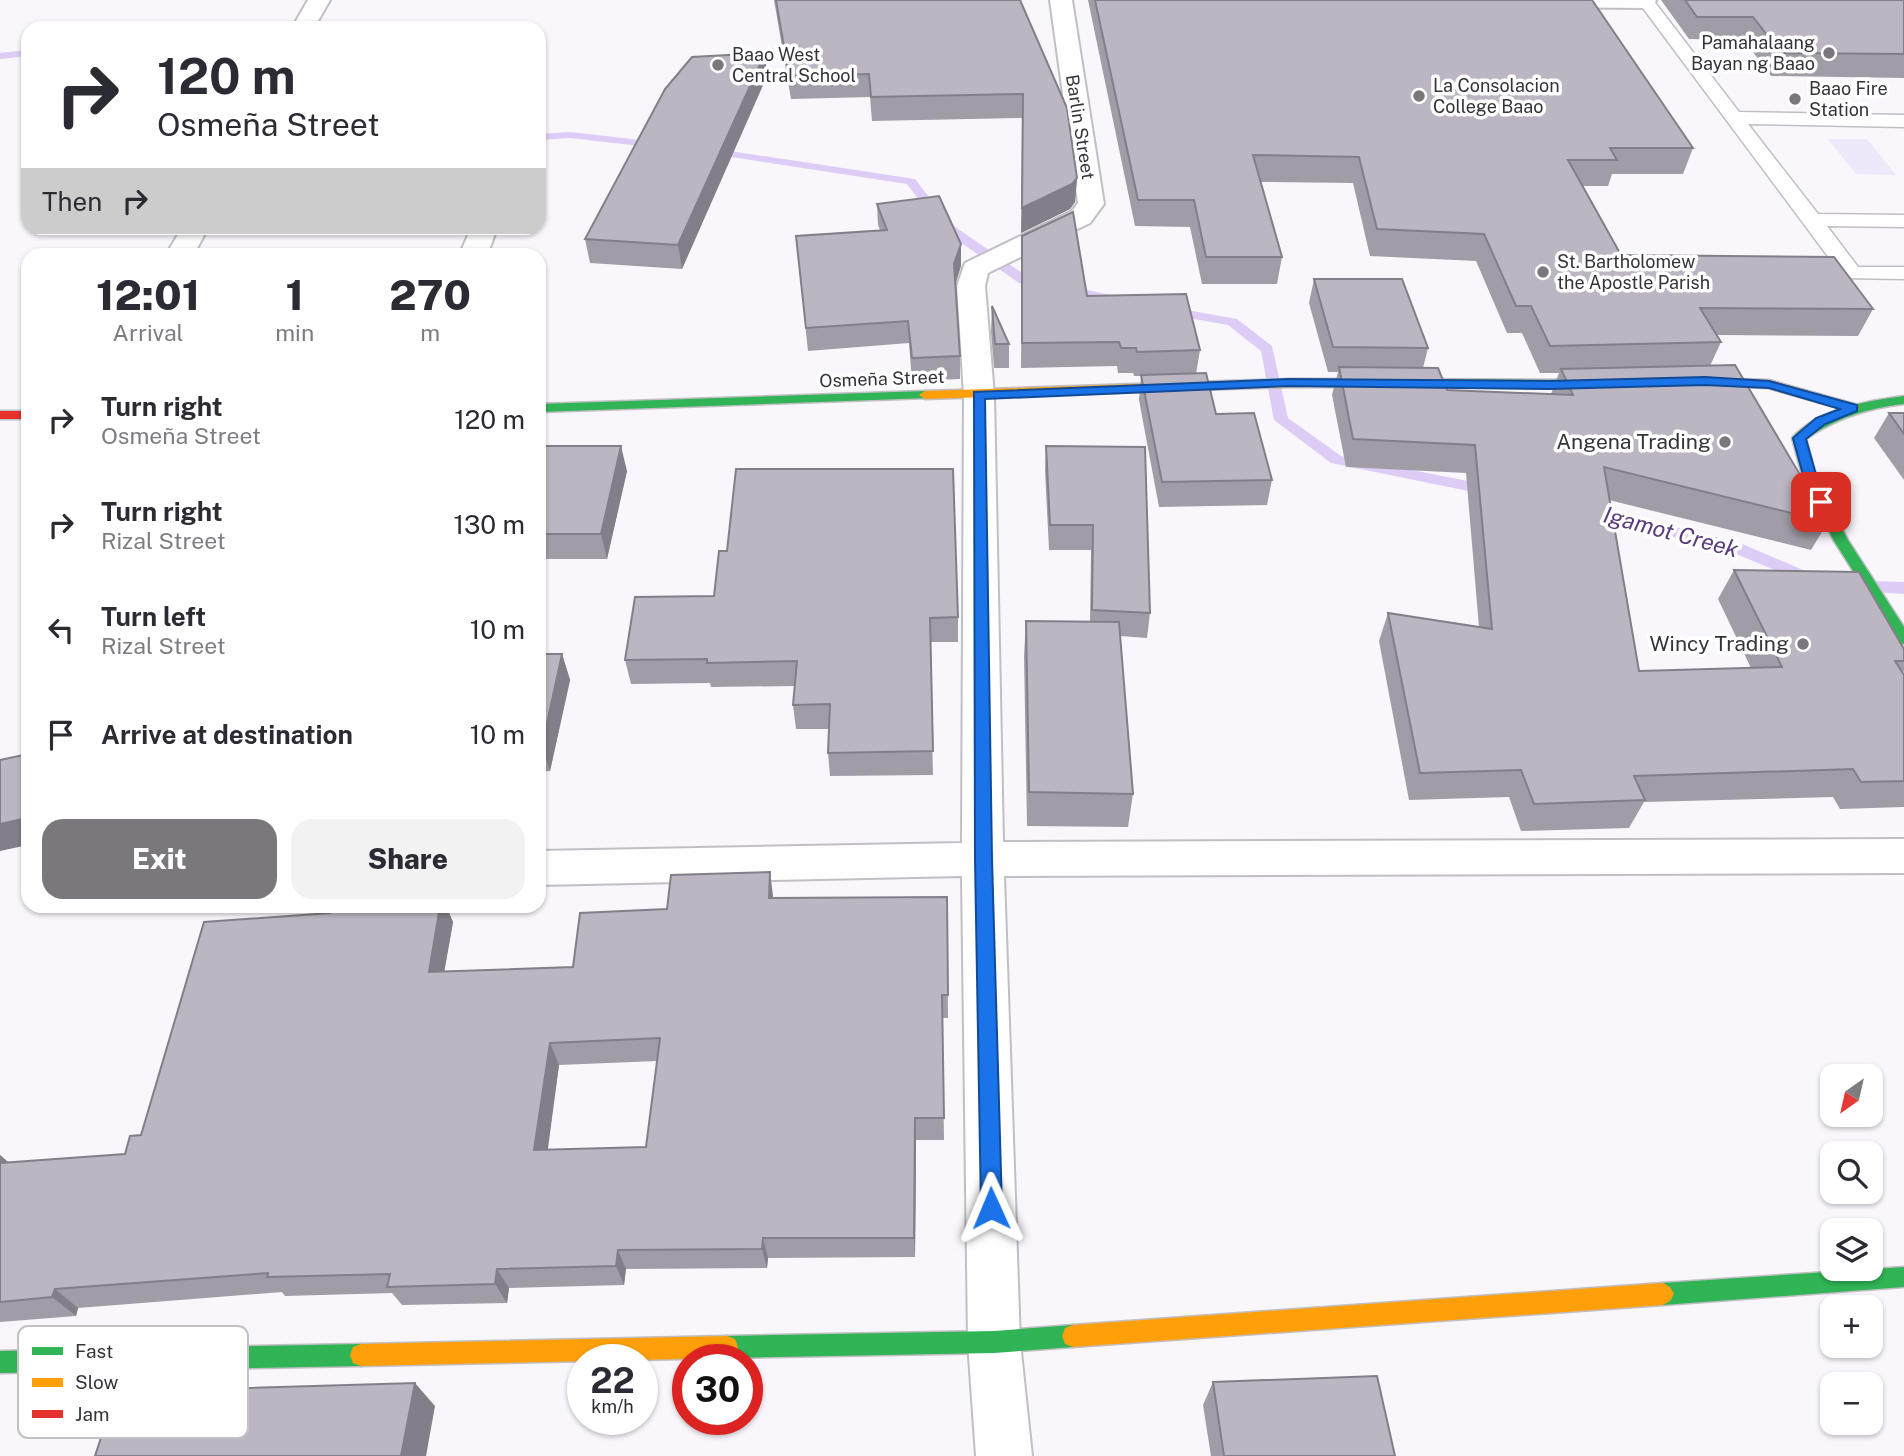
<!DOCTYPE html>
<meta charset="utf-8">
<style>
body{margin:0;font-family:"Public Sans",sans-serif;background:#f2f2f3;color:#2b2b33;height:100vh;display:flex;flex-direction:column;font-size:26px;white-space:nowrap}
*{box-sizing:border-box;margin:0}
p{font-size:23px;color:#7c7c81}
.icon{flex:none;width:38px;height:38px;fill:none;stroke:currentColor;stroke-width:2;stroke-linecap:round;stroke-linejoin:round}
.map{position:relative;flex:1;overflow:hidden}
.side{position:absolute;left:21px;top:248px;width:525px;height:665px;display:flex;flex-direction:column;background:#fff;border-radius:21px;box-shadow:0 2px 5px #0004}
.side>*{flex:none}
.guide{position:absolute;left:21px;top:21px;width:525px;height:214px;border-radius:21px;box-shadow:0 2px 5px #0004;background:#fff;color:#2b2b33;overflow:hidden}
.needle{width:46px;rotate:214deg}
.tools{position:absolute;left:1820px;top:1064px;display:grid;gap:14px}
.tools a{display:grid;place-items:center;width:63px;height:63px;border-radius:14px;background:#fff;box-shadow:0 2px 5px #0004;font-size:35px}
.speed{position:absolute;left:567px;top:1344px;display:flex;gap:14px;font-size:35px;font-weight:700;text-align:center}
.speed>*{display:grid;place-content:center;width:91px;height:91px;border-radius:50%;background:#fff;box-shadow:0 2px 5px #0004;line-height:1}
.speed small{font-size:18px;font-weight:400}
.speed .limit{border:10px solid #d22;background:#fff;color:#111}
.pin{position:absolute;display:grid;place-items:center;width:60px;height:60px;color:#fff;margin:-30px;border-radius:14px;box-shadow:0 4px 10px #0006}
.me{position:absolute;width:77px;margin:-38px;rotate:359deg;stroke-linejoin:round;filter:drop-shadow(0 0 5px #0008)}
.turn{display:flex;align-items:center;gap:24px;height:147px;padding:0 21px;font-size:32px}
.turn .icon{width:91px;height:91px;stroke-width:2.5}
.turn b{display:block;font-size:49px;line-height:60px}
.then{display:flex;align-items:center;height:66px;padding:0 21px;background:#0003;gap:14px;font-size:26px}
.eta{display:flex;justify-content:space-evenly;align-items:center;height:119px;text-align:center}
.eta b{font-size:42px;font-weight:800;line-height:49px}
.action{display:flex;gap:14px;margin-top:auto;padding:14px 21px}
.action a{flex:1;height:80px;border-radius:21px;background:#7a777d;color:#fff;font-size:28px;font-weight:800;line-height:80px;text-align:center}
.action a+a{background:#f2f2f3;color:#2b2b33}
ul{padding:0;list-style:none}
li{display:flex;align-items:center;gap:21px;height:105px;padding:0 21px}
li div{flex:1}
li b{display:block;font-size:26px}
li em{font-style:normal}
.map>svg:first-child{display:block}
</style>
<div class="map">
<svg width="1904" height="1456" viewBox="0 0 1904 1456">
<rect width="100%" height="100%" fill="#f9f7fc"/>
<!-- green -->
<path fill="#efe7fa" d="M1828,139H1867L1896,175L1856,174Z"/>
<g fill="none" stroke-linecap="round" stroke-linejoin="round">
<!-- stream -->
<g fill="#ddccf5" fill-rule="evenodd">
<path d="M28,50V56L0,59V53Z"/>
<path d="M570,132L658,142L664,145L658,148L570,138L539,140V134Z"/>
<path d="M710,148L915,179L948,222L1028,277L1115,296L1122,300L1115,304L1019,283L940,228L907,184L706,153L704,151Z"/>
<path d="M1170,307L1237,319L1272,346L1288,418L1341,456L1488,485L1496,490L1488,495L1331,463L1274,420L1261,351L1228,325L1165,314L1163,311Z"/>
<path d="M1591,506L1740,543L1817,576L1819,580L1811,585L1729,551L1586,515L1583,511Z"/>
<path d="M1866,581L1904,582V594L1860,591L1858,587Z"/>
</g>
<defs>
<path id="lane" d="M1637,0H1653L1739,112L1904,115V127L1748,124L1818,214L1904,215V227L1827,226L1858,267H1904V279L1844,278Z"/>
<g id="street">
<path d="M308,0H330L314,28H292Z"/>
<path d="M1050,0H1072L1104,204L1090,223L988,273L985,286L994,395L1003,842L1904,839V873L1004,876L1020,1342L1032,1456H976L968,1342L962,876L539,885V851L962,843L964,395L957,286L965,263L1072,211L1078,203Z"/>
<path d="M1514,0H1655L1656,1L1653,6L1645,8L1525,7L1517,5Z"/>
<path d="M182,228H208L193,256H165Z"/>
<path d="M471,228H497L487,256H459Z"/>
</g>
<g id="fast">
<path d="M1387,379L1606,380L1612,384L1606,388L1383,386L1381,383Z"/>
<path d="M925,391L929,392V398L539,412V404Z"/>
<path d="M1904,396V404C1868,408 1836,418 1806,439L1818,482L1848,540L1904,627V644L1899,643L1834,541L1804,482L1792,438C1818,409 1867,401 1904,396Z"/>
<path d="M1904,1267V1287L1663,1305L1656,1301L1652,1294L1656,1287L1663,1283Z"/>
<path d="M1073,1325L1081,1328L1084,1336L1081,1344L1073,1347L994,1353L727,1358L719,1355L716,1347L719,1339L727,1336L994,1331Z"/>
<path d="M361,1344L369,1347L372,1355L369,1363L361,1366L0,1373V1351Z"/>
</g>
<g id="slow">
<path d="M1289,379H1387L1393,383L1387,387H1289L925,399L919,395L925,391Z"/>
<path d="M1663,1283L1670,1287L1674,1294L1670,1301L1663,1305L1073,1347L1065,1344L1062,1336L1065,1328L1073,1325Z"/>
<path d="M727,1336L735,1339L738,1347L735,1355L727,1358L361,1366L353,1363L350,1355L353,1347L361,1344Z"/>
</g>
<g id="jam">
<path d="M1694,378L1769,380L1858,405L1859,408L1853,412L1768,388L1690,385L1688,382Z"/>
<rect x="0" y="411" width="28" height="8"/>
</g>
</defs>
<!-- lane casing -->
<use href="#lane" stroke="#c1bfc4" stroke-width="3"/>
<!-- street casing -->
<use href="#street" stroke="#c1bfc4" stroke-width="4"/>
<!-- fast casing -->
<use href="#fast" stroke="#c1bfc4" stroke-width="3"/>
<!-- slow casing -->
<use href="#slow" stroke="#c1bfc4" stroke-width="3"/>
<!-- jam casing -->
<use href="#jam" stroke="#c1bfc4" stroke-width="3"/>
<!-- lane -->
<use href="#lane" fill="#fefeff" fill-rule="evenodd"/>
<!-- street -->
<use href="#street" fill="#fefeff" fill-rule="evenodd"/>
<!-- fast -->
<use href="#fast" fill="#30b455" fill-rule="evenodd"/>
<!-- slow -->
<use href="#slow" fill="#ff9f0a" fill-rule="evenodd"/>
<!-- jam -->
<use href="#jam" fill="#e5322d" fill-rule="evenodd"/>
</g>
<!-- wall -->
<g fill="#a19da7" fill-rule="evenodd">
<path d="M774,0H1020L1077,178L1075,202L1070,209L1021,233L1022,118L872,121L870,97L791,99Z"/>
<path d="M1088,0H1592L1693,148L1683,174H1612L1608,186H1583L1621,255L1873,309L1858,336L1717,335L1721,342L1710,366L1828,522L1811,550L1609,500L1639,671L1751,668L1718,599L1734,570L1904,649V671L1903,673L1904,675V807L1840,809L1833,797L1644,802L1629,828L1521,831L1509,797L1409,800L1379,641L1388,613L1479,627L1466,473L1346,467L1332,395L1338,372H1328L1309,303L1314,279L1428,348L1423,368L1447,390L1551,394L1559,373H1540L1522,333H1507L1476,261L1370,256L1353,183L1261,182L1282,257L1277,284H1202L1190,227L1135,226Z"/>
<path d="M1661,0H1904V78L1771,76L1744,40L1689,39Z"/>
<path d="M767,76L682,269L590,263L585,239Z"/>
<path d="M877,204L961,244V266L956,283L960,356V379L912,381L909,343L808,351L798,258L880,230L878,225Z"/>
<path d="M1022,236L1087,296L1200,350L1196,374L1216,414L1272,480L1267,505L1159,507L1139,400L1141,376H1134L1133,373H1118L1117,366L1021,368Z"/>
<path d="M992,306L1009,344V368H994L991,331Z"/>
<path d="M1889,413H1904V480L1874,438Z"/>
<path d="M539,446L627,471L607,559H539Z"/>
<path d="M1046,446L1150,613L1147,638L1120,636L1133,794L1128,827L1027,826L1024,656L1026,621L1090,622L1091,550H1049L1045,470Z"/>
<path d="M727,551L958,617V642H930L933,775L830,776L828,753L829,729H796L793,705L795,686L711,687L710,683L631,684L625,660L714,596Z"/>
<path d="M539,654H562L570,680L550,771L539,772Z"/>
<path d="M947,897L948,1018H942L944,1140H916L915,1257L768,1258L767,1268L626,1269L624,1285L509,1288L507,1303L402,1305L392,1293L285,1296L282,1292L78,1308L76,1316L0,1322V1155L8,1162L125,1154L330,913L331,906H446L453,922L444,972L573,967L667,909L773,898ZM657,1061L646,1147L547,1150L559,1065Z"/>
<path d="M1213,1382L1395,1456H1211L1203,1405Z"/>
</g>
<!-- shaded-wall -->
<g fill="#837f88">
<path d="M765,53L767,76L682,269L678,245Z"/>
<path d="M1077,178L1075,202L1070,209L1021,233L1022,208Z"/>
<path d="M961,244V266L954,286V264Z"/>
<path d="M621,446L627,471L607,559L601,534Z"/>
<path d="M562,654L570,680L550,771L542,746Z"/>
<path d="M28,777V845L0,851V824Z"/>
<path d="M770,872L773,896V922L769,898Z"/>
<path d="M440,906H446L453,922L440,996L429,972Z"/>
<path d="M550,1043L559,1065L545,1171L534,1150Z"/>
<path d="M915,1118L916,1140L915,1257L914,1238Z"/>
<path d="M0,1155L23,1175L0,1165Z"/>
<path d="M763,1238L768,1258L767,1268L762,1249Z"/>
<path d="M618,1250L626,1269L624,1285L616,1266Z"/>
<path d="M497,1269L509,1288L507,1303L495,1284Z"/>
<path d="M55,1289L78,1308L76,1316L52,1297Z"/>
<path d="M415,1383L435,1406L426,1456H401Z"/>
</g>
<!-- building -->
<g fill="#bbb6c2" stroke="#837f88" stroke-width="2" fill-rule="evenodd">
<path d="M776,0H1020L1067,108L1077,178L1072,184L1022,208L1023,94L871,97L869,74L789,76Z"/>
<path d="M1095,0H1592L1693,148H1610L1617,160H1568L1621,255L1834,257L1873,309L1700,308L1721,342L1550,346L1531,306H1516L1484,234L1377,229L1359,157L1253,155L1282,257H1206L1194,200H1138Z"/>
<path d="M1685,0H1904V54L1781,53L1753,17H1697Z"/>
<path d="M765,53L678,245L585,239L665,89L692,57Z"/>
<path d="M939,196L961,244L954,264L960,356L912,358L908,321L806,328L796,236L887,230L877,204Z"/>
<path d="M1073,212L1087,296L1186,294L1200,350L1137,352L1136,348H1121L1119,342L1022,343V236Z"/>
<path d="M1314,279H1402L1428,348L1333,347Z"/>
<path d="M992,306L1009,344H995Z"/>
<path d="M1735,365L1828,522L1604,467L1639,671L1782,667L1734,570L1859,572L1904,649V661H1895L1904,675V781L1861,782L1853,769L1634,776L1645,800L1534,804L1521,770L1420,773L1388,613L1492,629L1475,445L1353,439L1339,367L1438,368L1447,390L1573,395L1561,369Z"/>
<path d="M1206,373L1216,414L1254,413L1272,480L1162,482L1141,375Z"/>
<path d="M1889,413H1904V434Z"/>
<path d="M539,446H621L601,534H539Z"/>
<path d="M1046,446L1145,447L1150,613L1092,610L1093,525H1050Z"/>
<path d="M736,469H953L958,617L930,618L933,751L828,753L830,704L793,705L797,661L707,663V659L625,660L635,597L714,596L719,551H727Z"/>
<path d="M1026,621L1119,622L1133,794L1029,792Z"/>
<path d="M539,654H562L542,746H539Z"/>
<path d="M28,754V777L22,819L0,824V760Z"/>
<path d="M770,872L769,898L947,897L948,995H942L944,1118H915L914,1238H763L762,1249L618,1250L616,1266L497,1269L495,1284L387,1287L390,1274L267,1277L268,1273L55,1289L52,1297L0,1302V1163L125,1154L130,1136L141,1135L204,922L330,913L331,906H440L429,972L573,967L580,913L667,909L671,875ZM660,1038L646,1147L534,1150L550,1043Z"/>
<path d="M1377,1376L1395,1456H1224L1213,1382Z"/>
<path d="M415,1383L401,1456H95L116,1392Z"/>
</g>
<!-- route -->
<path fill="#1a73e8" stroke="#114b97" stroke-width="2" d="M1705,377L1769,381L1857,405V411L1825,424L1806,439L1818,482L1828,502L1826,505H1817L1805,482L1793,438L1816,418L1840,409L1769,388L1705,385L1549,389L1289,386L985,399L992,859L1002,1208L999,1215L991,1218L984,1215L981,1208L975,859L974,392L1289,379L1549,381Z"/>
<!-- markers -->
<g fill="#7a777d" stroke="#fff" stroke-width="2.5">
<circle cx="1829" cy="53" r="7"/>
<circle cx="718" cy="65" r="7"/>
<circle cx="1419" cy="96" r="7"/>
<circle cx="1795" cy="99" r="7"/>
<circle cx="1543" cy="272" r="7"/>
<circle cx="1725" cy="442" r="7"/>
<circle cx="1803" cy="644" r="7"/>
</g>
<g text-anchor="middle" stroke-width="7" stroke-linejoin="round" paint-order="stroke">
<!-- far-poi labels -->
<g font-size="18" fill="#353239" stroke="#fff" text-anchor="start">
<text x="1815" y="49" text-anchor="end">Pamahalaang<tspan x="1815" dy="21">Bayan ng Baao</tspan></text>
<text x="732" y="61">Baao West<tspan x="732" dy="21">Central School</tspan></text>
<text x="1433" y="92">La Consolacion<tspan x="1433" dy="21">College Baao</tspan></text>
<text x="1809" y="95">Baao Fire<tspan x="1809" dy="21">Station</tspan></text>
<text x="1557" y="268">St. Bartholomew<tspan x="1557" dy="21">the Apostle Parish</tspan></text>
</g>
<!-- far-street labels -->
<g font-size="18" fill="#353239" stroke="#fff">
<text transform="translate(1080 127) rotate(81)" y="6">Barlin Street</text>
<text transform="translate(882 379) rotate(-2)" y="6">Osmeña Street</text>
</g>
<!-- poi labels -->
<g font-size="21" fill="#353239" stroke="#fff" text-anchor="end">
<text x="1711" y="449">Angena Trading</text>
<text x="1789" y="651">Wincy Trading</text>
</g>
<!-- water labels -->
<g font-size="23" font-style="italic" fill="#5a3b7d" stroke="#fff">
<text transform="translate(1671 532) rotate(15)" y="8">Igamot Creek</text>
</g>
</g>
<!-- legend -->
<rect x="18" y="1326" width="230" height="112" rx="10" fill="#fff" stroke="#c2c2c4" stroke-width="2"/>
<rect x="32" y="1347" width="31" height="8" fill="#30b455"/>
<rect x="32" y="1378" width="31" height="9" fill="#ff9f0a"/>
<rect x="32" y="1410" width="31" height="8" fill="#e5322d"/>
<g font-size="19" fill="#353239">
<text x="75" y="1358">Fast</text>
<text x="75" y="1389">Slow</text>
<text x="75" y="1421">Jam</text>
</g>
</svg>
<div class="tools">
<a><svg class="needle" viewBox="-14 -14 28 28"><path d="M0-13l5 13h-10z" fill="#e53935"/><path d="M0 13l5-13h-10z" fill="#7c7c81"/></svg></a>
<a><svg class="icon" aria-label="search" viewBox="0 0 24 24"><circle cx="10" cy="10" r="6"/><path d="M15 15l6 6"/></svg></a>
<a><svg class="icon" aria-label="layers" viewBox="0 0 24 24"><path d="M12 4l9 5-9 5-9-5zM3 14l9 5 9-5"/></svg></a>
<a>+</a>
<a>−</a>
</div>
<div class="speed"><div>22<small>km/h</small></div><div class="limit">30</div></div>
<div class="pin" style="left:1821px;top:502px;background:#d93025"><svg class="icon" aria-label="arrive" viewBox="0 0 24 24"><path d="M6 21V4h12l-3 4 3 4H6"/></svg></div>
<svg class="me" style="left:991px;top:1208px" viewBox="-20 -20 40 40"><path d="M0-17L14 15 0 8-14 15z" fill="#1a73e8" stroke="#fff" stroke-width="4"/></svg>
<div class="guide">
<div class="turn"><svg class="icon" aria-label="right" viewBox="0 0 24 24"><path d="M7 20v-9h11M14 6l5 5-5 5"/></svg><div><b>120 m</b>Osmeña Street</div></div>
<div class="then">Then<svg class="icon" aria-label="right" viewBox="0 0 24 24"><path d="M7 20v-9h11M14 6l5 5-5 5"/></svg></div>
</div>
<section class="side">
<div class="eta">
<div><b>12:01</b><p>Arrival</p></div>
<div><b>1</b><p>min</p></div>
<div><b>270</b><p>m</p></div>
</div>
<ul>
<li><svg class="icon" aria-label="right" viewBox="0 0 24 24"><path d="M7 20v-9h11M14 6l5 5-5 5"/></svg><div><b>Turn right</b><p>Osmeña Street</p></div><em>120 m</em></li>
<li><svg class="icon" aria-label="right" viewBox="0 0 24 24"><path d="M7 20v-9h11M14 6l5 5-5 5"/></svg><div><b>Turn right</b><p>Rizal Street</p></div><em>130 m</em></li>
<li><svg class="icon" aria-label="left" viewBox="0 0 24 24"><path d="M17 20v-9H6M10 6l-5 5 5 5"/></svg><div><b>Turn left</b><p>Rizal Street</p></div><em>10 m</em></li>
<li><svg class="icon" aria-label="arrive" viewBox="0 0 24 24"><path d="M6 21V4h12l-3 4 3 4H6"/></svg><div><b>Arrive at destination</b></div><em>10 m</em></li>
</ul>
<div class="action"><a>Exit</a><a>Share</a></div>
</section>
</div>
